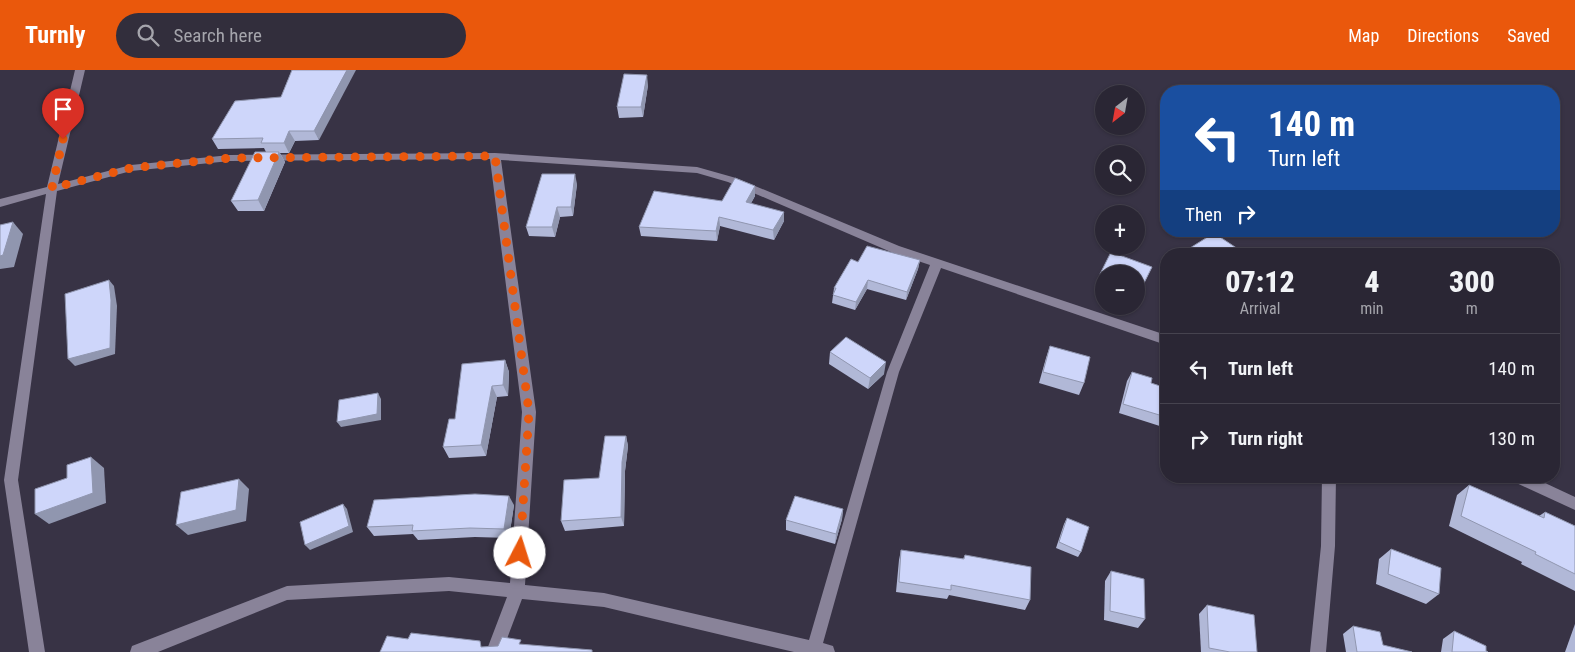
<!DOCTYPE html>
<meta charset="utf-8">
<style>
body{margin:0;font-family:"Roboto Condensed",sans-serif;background:#322e3c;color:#f1f3f6;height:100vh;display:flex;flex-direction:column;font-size:19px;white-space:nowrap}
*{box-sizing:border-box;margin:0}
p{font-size:16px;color:#a5a5ac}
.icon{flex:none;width:28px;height:28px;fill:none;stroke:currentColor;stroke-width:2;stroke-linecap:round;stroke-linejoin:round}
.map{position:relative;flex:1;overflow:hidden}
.sheet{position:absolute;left:1160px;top:178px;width:400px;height:235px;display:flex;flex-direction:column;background:#2a2634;border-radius:20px;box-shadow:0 1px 4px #0004,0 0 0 1px #46434f}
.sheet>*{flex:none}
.banner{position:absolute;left:1160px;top:15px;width:400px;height:152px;border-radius:20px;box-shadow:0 1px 4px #0004,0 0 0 1px #46434f;background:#1a4fa0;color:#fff;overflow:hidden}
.needle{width:32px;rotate:211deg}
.buttons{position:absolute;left:1095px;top:15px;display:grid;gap:10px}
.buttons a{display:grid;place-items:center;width:50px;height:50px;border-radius:50%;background:#2a2634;box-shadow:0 1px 4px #0004,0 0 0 1px #46434f;font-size:25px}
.pin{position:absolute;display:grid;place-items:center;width:42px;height:42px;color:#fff;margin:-51px -21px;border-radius:50% 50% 50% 0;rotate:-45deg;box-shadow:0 0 5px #0007}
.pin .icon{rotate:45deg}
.me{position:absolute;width:55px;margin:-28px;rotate:5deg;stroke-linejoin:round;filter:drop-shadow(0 0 4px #0008)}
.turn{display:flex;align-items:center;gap:18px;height:105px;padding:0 25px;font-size:22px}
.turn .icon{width:65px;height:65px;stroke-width:2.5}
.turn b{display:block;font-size:35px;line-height:42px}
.then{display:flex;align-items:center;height:48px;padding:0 25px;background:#0003;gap:10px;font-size:19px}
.eta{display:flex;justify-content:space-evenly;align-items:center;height:85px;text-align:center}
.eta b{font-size:30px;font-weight:800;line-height:35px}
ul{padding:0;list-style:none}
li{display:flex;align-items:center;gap:15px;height:70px;padding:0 25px;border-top:1px solid #46434f}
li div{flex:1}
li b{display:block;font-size:19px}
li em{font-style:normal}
header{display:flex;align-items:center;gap:30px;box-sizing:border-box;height:70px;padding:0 25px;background:#ea580c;color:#fff}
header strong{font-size:24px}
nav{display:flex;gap:28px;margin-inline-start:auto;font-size:18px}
.search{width:350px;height:45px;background:#322e3c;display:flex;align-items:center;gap:12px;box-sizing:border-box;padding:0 18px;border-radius:28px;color:#a5a5ac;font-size:19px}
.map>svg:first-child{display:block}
</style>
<header>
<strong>Turnly</strong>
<div class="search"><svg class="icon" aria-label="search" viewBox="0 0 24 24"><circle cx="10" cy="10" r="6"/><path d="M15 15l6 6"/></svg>Search here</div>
<nav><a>Map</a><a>Directions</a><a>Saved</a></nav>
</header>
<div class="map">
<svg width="1575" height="582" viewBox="0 0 1575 582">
<rect width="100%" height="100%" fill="#383345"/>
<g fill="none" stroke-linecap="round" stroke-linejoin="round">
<!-- minor -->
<g fill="#898399" fill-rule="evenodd">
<path d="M75,0H85L58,114L131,95L230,85L495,83L697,97L736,108L899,176L1166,265V275L941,198L899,302L823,573L833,576L835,582H794L604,537L522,529L502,582H486L507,527L449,521L287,530L158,582H130L132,576L287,516L449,507L510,513L522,342L490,89L230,91L131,101L57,121L18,410L45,582H29L4,410L46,124L0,137V129L47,117ZM501,90L697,103L728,112L891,182L930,195L887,302L809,570L604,523L525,515L536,342Z"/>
<path d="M1322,406H1336L1335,476L1326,582H1310L1321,476Z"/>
<path d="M1508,406H1530L1575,427V440L1510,410Z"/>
</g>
</g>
<!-- wall -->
<g fill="#b1b8d7">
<path d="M292,0L319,70L295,71L289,83H280L285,92L264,141H238L231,131L266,82L264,78L218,79L212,69L281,27Z"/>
<path d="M648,15L643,47L619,48L617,37Z"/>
<path d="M577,114L573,146L560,147L555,167L529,166L526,157Z"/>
<path d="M755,116V126L751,133L784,151L774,170L720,156L717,171L641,166L639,157L722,131Z"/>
<path d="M1190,178L1243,184H1187Z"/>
<path d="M920,190L918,199L906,230L867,219L855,240L832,233L834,218L858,192Z"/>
<path d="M1152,197L1136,230V204H1104V219L1096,216L1100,204Z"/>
<path d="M1050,276L1084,313L1079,325L1039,313L1046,288Z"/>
<path d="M830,282L884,304L868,319L829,294Z"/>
<path d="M505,290L509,302L508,326L497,327L486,386L449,388L443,377L455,349Z"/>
<path d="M1132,302L1151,313L1166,318V358L1119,343L1127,311Z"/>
<path d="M626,366L628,376L625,401L624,456L565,461L561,451L599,408Z"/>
<path d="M1306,406H1323L1319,411Z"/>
<path d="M1469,415L1539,446L1545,442L1575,456V521L1521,494L1522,492L1449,456L1457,425Z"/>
<path d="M514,435L509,468L475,467L418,470L413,464L374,466L367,457Z"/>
<path d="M843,439L842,449L835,474L786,460V450Z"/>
<path d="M1067,448L1081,482L1078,487L1056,478L1064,454Z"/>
<path d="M1391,479L1439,524L1426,534L1376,514L1379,489Z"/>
<path d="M901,480L963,489L965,485L1030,530L1025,540L949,525L947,529L896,522L899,490Z"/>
<path d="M1111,501L1145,549L1138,558L1104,550L1105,511Z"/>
<path d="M1207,535L1257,582H1201L1199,544Z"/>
<path d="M1575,554V582H1565Z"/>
<path d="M1353,556L1383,575L1412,582H1346L1343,564Z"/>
<path d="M1454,561L1486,581L1488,582H1441L1443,569Z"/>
</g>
<!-- shaded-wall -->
<g fill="#9096af">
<path d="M347,0H356L319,70L314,61Z"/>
<path d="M647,5L648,15L643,47L641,37Z"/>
<path d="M289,61L295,71L289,83L284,73Z"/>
<path d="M279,82L285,92L264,141L258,130Z"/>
<path d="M575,104L577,114L573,146L571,137Z"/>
<path d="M755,116V126L747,141L746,132Z"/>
<path d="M557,137L560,147L555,167L552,157Z"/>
<path d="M784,142V151L774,170L773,160Z"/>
<path d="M719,147L720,156L717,171L716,161Z"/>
<path d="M13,152L23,164L14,197L0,199V186Z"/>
<path d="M920,190L918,199L906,230L907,222Z"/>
<path d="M109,210L114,216L117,236L115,284L75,296L68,289Z"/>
<path d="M868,210L867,219L855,240L856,232Z"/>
<path d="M505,290L509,302L508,326L503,315Z"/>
<path d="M886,292L884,304L868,319L870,308Z"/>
<path d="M492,316L497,327L486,386L481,375Z"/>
<path d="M378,323L381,329V350L341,357L337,352Z"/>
<path d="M626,366L628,376L625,401L624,456L621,447L622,392Z"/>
<path d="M91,387L104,398L106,433L49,454L35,444Z"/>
<path d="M239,409L249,419L246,451L188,465L176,455Z"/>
<path d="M509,426L514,435L509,468L504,459Z"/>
<path d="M343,434L347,439L353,462L310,480L305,475Z"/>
<path d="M843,439L842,449L835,474L836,464Z"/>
</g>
<!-- building -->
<g fill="#ced6fa" stroke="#9096af">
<path d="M292,0H347L314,61H289L284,73H261L263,68L212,69L235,31L281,27Z"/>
<path d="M624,4L647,5L641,37H617Z"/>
<path d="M255,82H279L258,130L231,131Z"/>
<path d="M542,104H575L571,137H557L552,157H526Z"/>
<path d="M735,108L755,116L746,132L784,142L773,160L719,147L716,161L639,157L654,121L722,131Z"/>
<path d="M13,152L3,185L0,186V155Z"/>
<path d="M1214,163L1244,183L1199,184L1190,178Z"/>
<path d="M867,176L920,190L907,222L868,210L856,232L833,225L836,218H834L851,189L858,192Z"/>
<path d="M1331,181L1336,184H1328Z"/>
<path d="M1111,182L1152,197L1141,219L1136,217V204H1104V205L1100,204Z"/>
<path d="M109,210L111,230L110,278L68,289L65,224Z"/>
<path d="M846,267L886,292L870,308L830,282Z"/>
<path d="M1050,276L1090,287L1084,313L1043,302Z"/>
<path d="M505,290L503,315L492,316L481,375L443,377L449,349H455L462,294Z"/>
<path d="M1132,302L1152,308L1151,313L1166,318V347L1123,334Z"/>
<path d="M378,323L377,344L337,352L339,330Z"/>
<path d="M605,366H626L622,392L621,447L561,451L564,410L599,408Z"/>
<path d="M91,387L93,423L35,444V419L67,408V395Z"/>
<path d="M239,409L236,440L176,455L181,422Z"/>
<path d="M1469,415L1544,448L1545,442L1575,456V504L1535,484L1536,482L1461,446Z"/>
<path d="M475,424L509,426L504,459L470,458L412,461L413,455L367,457L374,430Z"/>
<path d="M795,426L843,439L836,464L786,450Z"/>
<path d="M343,434L349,456L305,475L300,452Z"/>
<path d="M1067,448L1089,457L1081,482L1059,472Z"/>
<path d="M1391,479L1441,498L1439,524L1388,504Z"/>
<path d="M901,480L964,489L965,485L1031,497L1030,530L951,515V520L899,512Z"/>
<path d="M1111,501L1144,509L1145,549L1110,541Z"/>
<path d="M1207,535L1254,545L1257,582H1230L1209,578Z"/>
<path d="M1353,556L1380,562L1383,575L1412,582H1357Z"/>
<path d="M1454,561L1486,576V581L1488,582H1452Z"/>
<path d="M411,563L480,571L481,577L498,576L502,567L521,570L519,574L592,580V582H380L387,566L408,569Z"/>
</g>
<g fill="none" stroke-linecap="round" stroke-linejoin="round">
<!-- route -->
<path stroke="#ea580c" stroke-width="9" stroke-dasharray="0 16.2" d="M63,69L52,118L131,98L230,88L495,86L529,342L520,483"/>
</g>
</svg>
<div class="buttons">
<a><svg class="needle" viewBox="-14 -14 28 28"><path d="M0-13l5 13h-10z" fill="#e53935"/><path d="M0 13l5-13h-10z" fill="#a5a5ac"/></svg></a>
<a><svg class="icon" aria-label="search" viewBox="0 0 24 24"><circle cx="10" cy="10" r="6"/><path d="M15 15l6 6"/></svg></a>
<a>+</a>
<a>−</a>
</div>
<div class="pin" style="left:63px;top:69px;background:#d93025"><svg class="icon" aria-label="arrive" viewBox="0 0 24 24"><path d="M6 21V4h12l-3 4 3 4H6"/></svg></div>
<svg class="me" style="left:520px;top:483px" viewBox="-20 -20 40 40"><circle r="19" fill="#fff"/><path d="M0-13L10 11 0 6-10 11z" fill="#ea580c"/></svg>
<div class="banner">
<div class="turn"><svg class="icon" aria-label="left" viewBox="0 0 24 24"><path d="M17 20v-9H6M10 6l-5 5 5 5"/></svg><div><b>140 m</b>Turn left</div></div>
<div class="then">Then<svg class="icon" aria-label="right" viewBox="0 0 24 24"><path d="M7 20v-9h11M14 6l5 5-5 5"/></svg></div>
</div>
<section class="sheet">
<div class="eta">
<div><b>07:12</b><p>Arrival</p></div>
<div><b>4</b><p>min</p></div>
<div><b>300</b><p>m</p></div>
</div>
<ul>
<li><svg class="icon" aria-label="left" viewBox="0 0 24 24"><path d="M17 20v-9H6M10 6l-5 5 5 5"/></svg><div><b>Turn left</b></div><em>140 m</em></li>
<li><svg class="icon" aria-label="right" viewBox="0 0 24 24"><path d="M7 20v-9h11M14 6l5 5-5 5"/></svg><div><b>Turn right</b></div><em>130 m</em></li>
</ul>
</section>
</div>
